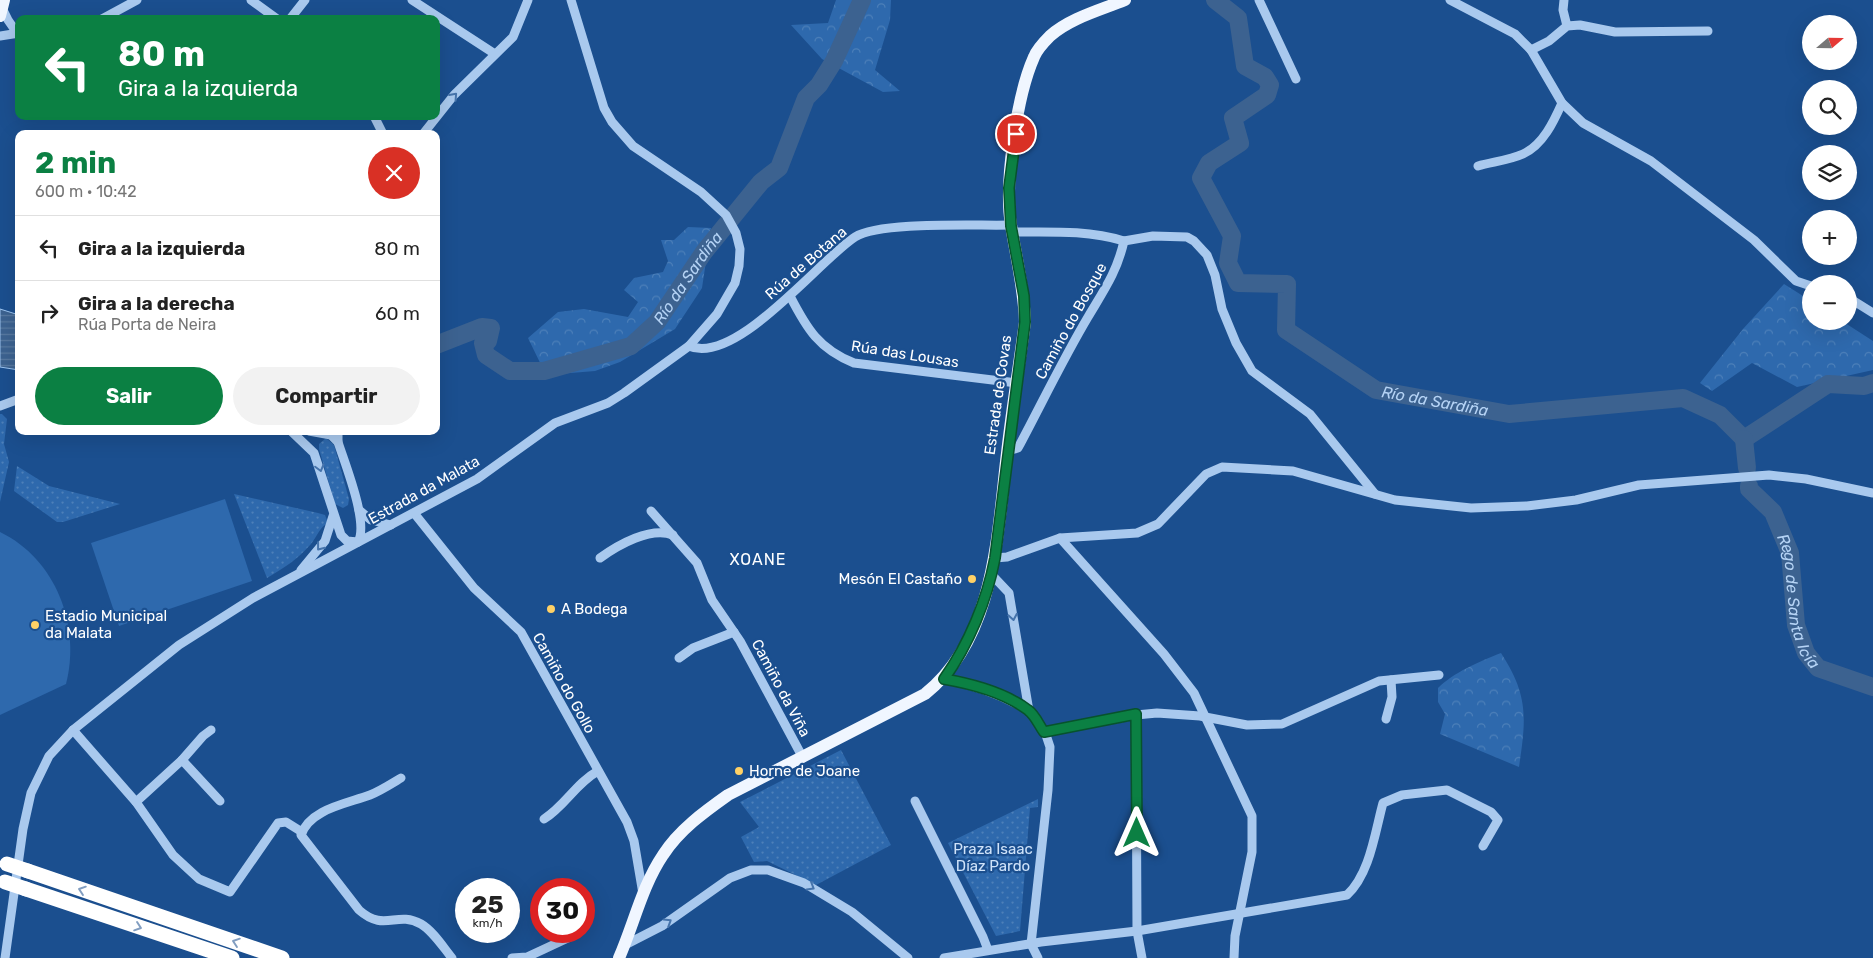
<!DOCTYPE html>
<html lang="es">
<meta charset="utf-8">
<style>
body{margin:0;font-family:Rubik,sans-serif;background:#f2f2f2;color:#222;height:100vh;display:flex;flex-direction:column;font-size:19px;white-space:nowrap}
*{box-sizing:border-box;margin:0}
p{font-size:16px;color:#767676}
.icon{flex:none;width:28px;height:28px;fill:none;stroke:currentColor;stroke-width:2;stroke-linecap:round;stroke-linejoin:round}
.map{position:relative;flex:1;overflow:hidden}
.side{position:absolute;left:15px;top:130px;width:425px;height:305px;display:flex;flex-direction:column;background:#fff;border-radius:10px;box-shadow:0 5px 20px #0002}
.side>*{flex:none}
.guide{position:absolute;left:15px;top:15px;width:425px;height:105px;border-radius:10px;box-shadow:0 5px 20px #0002;background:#0b8043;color:#fff;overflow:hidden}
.needle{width:32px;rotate:70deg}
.controls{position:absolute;left:1802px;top:15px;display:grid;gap:10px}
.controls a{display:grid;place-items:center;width:55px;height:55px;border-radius:50%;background:#fff;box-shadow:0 5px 20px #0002;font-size:25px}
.speed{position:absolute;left:455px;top:878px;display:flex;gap:10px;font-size:25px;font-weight:700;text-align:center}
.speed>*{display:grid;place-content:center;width:65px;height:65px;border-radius:50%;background:#fff;box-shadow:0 5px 20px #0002;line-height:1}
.speed small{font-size:12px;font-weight:400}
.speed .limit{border:8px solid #d22;background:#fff;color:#111}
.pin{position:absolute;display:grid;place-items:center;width:42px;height:42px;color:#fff;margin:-21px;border:2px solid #fff;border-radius:50%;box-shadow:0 1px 5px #0007}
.me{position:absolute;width:55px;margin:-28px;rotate:0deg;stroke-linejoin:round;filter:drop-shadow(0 0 4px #0008)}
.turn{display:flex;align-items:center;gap:18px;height:105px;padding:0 20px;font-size:22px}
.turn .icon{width:65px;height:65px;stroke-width:2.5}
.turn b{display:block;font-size:35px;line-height:42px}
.round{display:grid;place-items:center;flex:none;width:52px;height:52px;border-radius:26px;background:#f2f2f2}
.overview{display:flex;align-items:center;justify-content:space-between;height:85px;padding:0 20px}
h1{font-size:30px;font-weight:700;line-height:38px;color:#0b8043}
.cta{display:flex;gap:10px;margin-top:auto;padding:10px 20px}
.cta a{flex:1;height:58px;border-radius:30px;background:#0b8043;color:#fff;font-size:20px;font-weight:700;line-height:58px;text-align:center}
.cta a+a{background:#f2f2f2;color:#222}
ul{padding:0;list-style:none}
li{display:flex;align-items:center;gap:15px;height:65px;padding:0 20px;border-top:1px solid #e0e0e0}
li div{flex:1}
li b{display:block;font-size:19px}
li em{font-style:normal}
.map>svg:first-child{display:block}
</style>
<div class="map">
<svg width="1873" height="958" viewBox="0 0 1873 958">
<defs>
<pattern id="green-dots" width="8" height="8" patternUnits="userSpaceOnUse" patternTransform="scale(1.25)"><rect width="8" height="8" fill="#2e69ad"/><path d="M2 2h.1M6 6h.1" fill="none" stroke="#4d80b9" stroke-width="1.8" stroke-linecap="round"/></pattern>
<pattern id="forest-crowns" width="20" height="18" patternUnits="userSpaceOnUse" patternTransform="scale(1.25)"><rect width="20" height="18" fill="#2e69ad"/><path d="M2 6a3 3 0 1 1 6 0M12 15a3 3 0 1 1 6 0" fill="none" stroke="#4d80b9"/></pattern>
<pattern id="water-rules" width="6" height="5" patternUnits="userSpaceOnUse" patternTransform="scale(1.25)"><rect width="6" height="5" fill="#3c6290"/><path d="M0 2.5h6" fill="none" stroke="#597aa1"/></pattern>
</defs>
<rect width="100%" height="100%" fill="#1b4f8f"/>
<!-- green -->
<g fill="url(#green-dots)">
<path d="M0,414H2L7,419L4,444L9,462L0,502Z"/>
<path d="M326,438L334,445L349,499L348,505L343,508L335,504L319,449V444Z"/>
<path d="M17,466L49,486L120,504L63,522H57L14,491Z"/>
<path d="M234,494L318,513L325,515L328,523C320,527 317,536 311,544C298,559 284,568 267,578Z"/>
<path d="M841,750L891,845L816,885L767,861L754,862L741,837L759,827L740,802Z"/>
<path d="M1038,799V807L1030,808L1020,931L996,936L948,843Z"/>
</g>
<!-- forest -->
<g fill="url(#forest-crowns)">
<path d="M836,0H891L890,20L875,70L900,91L883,92L822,59L791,25L828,23Z"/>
<path d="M688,227L711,228L702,288L675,329L620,362L595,371L546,375L528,338L558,312L584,309L628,317L638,302L624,290L634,278L663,272L668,261L661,240H674Z"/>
<path d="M1784,284L1811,301V321H1842L1873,341V370L1797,387L1752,363L1712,391L1700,383L1743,329Z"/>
<path d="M1501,653C1529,696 1526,719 1519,767L1440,734L1445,714L1438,702V688C1453,673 1480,661 1501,653Z"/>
</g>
<!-- pitch -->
<g fill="#2e69ad">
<path d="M225,499L252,581L119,626L91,543Z"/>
<path d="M0,532C56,559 81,626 66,684L0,715Z"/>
</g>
<!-- water -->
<path fill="url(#water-rules)" stroke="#9cc4f0" d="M0,309L19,315V370L0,367Z"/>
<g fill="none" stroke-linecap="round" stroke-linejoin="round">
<!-- river -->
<g stroke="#3c6290" stroke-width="18">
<path id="s1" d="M1215,0L1238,18L1245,66L1265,77L1270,85L1267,95L1233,118L1240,143L1209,163L1201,178L1232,236L1228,263L1238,283L1287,284L1286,330L1376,390L1509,414L1683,398L1720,415L1744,439L1828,384L1864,386L1873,383"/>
<path id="s2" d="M436,345L482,327L491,328L488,341L483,343L486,355L510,371H544L631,346L657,322L704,252L761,182L779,168L806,98L819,85L834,61L862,0"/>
<path d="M1744,439L1747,468"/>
<path id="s3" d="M1749,486V489L1773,512L1790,553L1796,625L1806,653L1818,668L1873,687"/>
</g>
<!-- minor -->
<g stroke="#a9c9ee" stroke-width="9">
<path d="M251,0L277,19"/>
<path d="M412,0L495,54"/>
<path d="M1259,0L1296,79"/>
<path d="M1450,0L1515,34L1531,50L1562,103L1583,123L1651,161L1754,240L1796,281L1811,286"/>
<path d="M1564,0L1563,10L1567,26"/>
<path d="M2,8L8,20L17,33"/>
<path d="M102,19L137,0"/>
<path d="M290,19L305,0"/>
<path d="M0,36L19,33"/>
<path d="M1531,50L1549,41L1567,26L1580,25L1615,32L1708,31"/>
<path d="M374,116L383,134"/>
<path d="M423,134L454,95L513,37L528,0"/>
<path d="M1478,166C1492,162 1510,160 1523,154C1543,145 1554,121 1562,103"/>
<path d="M1124,241L1153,236L1187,237L1194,241L1207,255L1215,275L1222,309L1236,343L1252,371L1310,414L1375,494"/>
<path d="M790,296C807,329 819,349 854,363L1017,383"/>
<path d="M1849,298L1873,313"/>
<path d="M689,346C736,366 818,261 855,237C880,221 977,226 1011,225"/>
<path d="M0,406L19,399"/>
<path d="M291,431L314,453L341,535L347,541L358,542"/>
<path d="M309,431L331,435L338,442"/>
<path d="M338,431V442C345,464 369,523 358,542"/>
<path d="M1007,451L1018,448C1041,405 1063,359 1088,317C1104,290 1117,272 1124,241C1088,230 1051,232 1013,232"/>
<path d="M359,510L371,520L391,525"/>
<path d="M651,511L697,563L712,600L740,641L803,758"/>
<path d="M414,513L474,588L521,632L627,822L634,841L643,894"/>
<path d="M1060,538L1164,654L1194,693L1252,816V852L1235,936L1234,958"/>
<path d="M600,558C618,545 651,526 673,535"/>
<path d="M995,558L1007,557L1060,538L1137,533L1158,524L1206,474L1222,467L1293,471L1395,500L1471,508L1527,506L1576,500L1639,485L1769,475L1806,479L1873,493"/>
<path d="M301,570L325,541L333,516"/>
<path d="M992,575L1009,593L1029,711L1045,732L1050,747L1048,790L1031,944L1038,958"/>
<path d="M679,658L693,648L734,632"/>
<path d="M944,679C975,685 1003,695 1029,711"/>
<path d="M1136,715L1137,931L1142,958"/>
<path d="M1386,719L1392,697L1391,680"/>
<path d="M73,730L136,802L173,855L199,879L230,892L278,823L286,822L302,832"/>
<path d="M1045,732L1136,715L1157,713L1200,716L1247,725L1282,724L1379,681L1439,675"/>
<path d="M182,760L203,736L211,730"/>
<path d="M401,778C391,784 380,791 370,795C346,804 310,809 301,835L359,910C385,933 396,910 421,924C433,931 443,947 452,958"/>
<path d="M915,801L983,937L988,950"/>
<path d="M136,802L182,760L220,801"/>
<path d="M544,819C565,806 576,783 598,771"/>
<path d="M625,945L662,926L730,878L751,870H768L804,883L852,912L908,958"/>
<path d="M5,958L23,829L31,793L49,756L73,730L179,645L253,598L477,479L555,423L608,403L624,393L689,346L717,314L735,283L739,266L740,249L736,233L726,215L701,192L633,146L612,122L604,108L571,0"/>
<path d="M512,958L527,957L570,937"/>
<path d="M944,958L1041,942L1137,931L1347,895C1370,874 1375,832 1383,803L1402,795L1447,790L1491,812L1498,820L1483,846"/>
</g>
<!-- major -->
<g stroke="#f0f6ff" stroke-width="12">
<path d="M0,16L4,0"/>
<path d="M619,958C634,924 642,886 663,855C679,830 704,812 728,795L925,694C995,638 997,536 1007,453C1012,409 1019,366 1025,322C1024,288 1016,257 1011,225C1004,183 1017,95 1034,57C1037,49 1044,42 1050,36C1070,18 1101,10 1125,0"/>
</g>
<!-- highway -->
<g stroke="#fff" stroke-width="15">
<path d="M28,871L282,958"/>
<path d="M26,889L232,958"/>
</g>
<!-- highway-bridge -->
<g stroke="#fff" stroke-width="15">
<path d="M7,864L28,871"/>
<path d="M5,882L26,889"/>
</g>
</g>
<!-- one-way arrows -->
<defs><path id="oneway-chevron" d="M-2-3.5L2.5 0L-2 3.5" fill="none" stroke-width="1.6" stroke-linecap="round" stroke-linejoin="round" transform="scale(1.25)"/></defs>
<g stroke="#4674ac">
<use href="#oneway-chevron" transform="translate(454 96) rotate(-48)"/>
<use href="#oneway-chevron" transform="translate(320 468) rotate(75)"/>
<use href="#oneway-chevron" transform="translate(320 547) rotate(128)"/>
<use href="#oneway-chevron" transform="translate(1013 617) rotate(80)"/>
<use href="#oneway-chevron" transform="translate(811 887) rotate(31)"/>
<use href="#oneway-chevron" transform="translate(668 922) rotate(-32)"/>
</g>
<g stroke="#829ec1">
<use href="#oneway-chevron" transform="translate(82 890) rotate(-161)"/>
<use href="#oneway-chevron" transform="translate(138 927) rotate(19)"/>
<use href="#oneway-chevron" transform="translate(236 942) rotate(-161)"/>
</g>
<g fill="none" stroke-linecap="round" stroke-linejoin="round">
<defs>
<path id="route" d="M1016,134L1009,188L1011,226L1024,296L1025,322L995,558C987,600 969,644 944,679C973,684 1004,692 1028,710C1035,715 1039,725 1044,732L1136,714L1137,833"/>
</defs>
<!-- route casing -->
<use href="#route" stroke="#07532c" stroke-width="12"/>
<!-- route -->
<use href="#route" stroke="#0b8043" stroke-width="9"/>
</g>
<!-- markers -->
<g fill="#ffd166" stroke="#1b4f8f" stroke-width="2">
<circle cx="972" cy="579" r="5"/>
<circle cx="551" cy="609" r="5"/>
<circle cx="35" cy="625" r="5"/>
<circle cx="739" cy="771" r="5"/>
</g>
<g text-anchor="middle" stroke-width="4.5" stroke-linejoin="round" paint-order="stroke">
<!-- street labels -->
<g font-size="15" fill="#fff" stroke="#1b4f8f">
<text transform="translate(806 263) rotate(-41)" y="5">Rúa de Botana</text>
<text transform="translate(1071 321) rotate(-61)" y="5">Camiño do Bosque</text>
<text transform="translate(905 354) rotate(9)" y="5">Rúa das Lousas</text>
<text transform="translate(998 395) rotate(-82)" y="5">Estrada de Covas</text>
<text transform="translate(424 490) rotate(-29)" y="5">Estrada da Malata</text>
<text transform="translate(564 683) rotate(61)" y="5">Camiño do Gollo</text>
<text transform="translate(781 688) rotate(62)" y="5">Camiño da Viña</text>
</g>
<!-- poi labels -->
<g font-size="15" fill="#fff" stroke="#1b4f8f" text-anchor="start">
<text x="962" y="584" text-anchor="end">Mesón El Castaño</text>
<text x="561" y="614">A Bodega</text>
<text x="45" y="621">Estadio Municipal<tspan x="45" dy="17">da Malata</tspan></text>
<text x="749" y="776">Horne de Joane</text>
</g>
<!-- park labels -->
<g font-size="15" fill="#cfe3fa" stroke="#1b4f8f">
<text x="993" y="854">Praza Isaac<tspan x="993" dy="17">Díaz Pardo</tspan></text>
</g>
<!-- water labels -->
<g font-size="16" font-style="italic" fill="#b5d3f5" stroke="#1b4f8f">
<text dy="6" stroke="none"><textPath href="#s2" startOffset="332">Río da Sardiña</textPath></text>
<text dy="6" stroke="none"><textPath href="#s1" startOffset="620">Río da Sardiña</textPath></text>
<text dy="6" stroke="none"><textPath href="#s3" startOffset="130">Rego de Santa Icía</textPath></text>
</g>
<!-- neighbourhood labels -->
<g font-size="16" letter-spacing="1" fill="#fff" stroke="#1b4f8f">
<text x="758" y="565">XOANE</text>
</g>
</g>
</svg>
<div class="controls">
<a><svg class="needle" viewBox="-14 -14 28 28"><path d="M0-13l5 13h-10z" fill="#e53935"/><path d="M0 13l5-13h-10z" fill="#767676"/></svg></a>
<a><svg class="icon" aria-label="search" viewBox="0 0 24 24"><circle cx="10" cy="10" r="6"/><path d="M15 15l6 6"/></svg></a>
<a><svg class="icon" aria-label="layers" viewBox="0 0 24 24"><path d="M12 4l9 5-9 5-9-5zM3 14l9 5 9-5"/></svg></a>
<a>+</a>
<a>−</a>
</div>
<div class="speed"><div>25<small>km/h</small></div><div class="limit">30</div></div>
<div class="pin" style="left:1016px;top:134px;background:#d93025"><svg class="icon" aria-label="arrive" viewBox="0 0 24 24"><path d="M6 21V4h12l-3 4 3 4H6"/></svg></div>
<svg class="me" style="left:1137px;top:833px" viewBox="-20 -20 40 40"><path d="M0-17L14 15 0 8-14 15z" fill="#0b8043" stroke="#fff" stroke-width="4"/></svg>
<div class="guide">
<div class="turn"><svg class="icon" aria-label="left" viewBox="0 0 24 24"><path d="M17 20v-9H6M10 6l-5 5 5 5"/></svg><div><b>80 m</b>Gira a la izquierda</div></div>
</div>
<section class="side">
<div class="overview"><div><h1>2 min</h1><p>600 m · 10:42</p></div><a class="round" style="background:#d93025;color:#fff"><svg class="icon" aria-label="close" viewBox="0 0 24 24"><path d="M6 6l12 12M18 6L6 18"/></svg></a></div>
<ul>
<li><svg class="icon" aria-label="left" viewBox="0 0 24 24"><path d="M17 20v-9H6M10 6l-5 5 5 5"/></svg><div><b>Gira a la izquierda</b></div><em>80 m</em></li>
<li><svg class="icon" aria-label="right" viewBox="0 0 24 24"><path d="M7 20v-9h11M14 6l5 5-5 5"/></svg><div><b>Gira a la derecha</b><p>Rúa Porta de Neira</p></div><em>60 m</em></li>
</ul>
<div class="cta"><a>Salir</a><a>Compartir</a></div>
</section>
</div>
